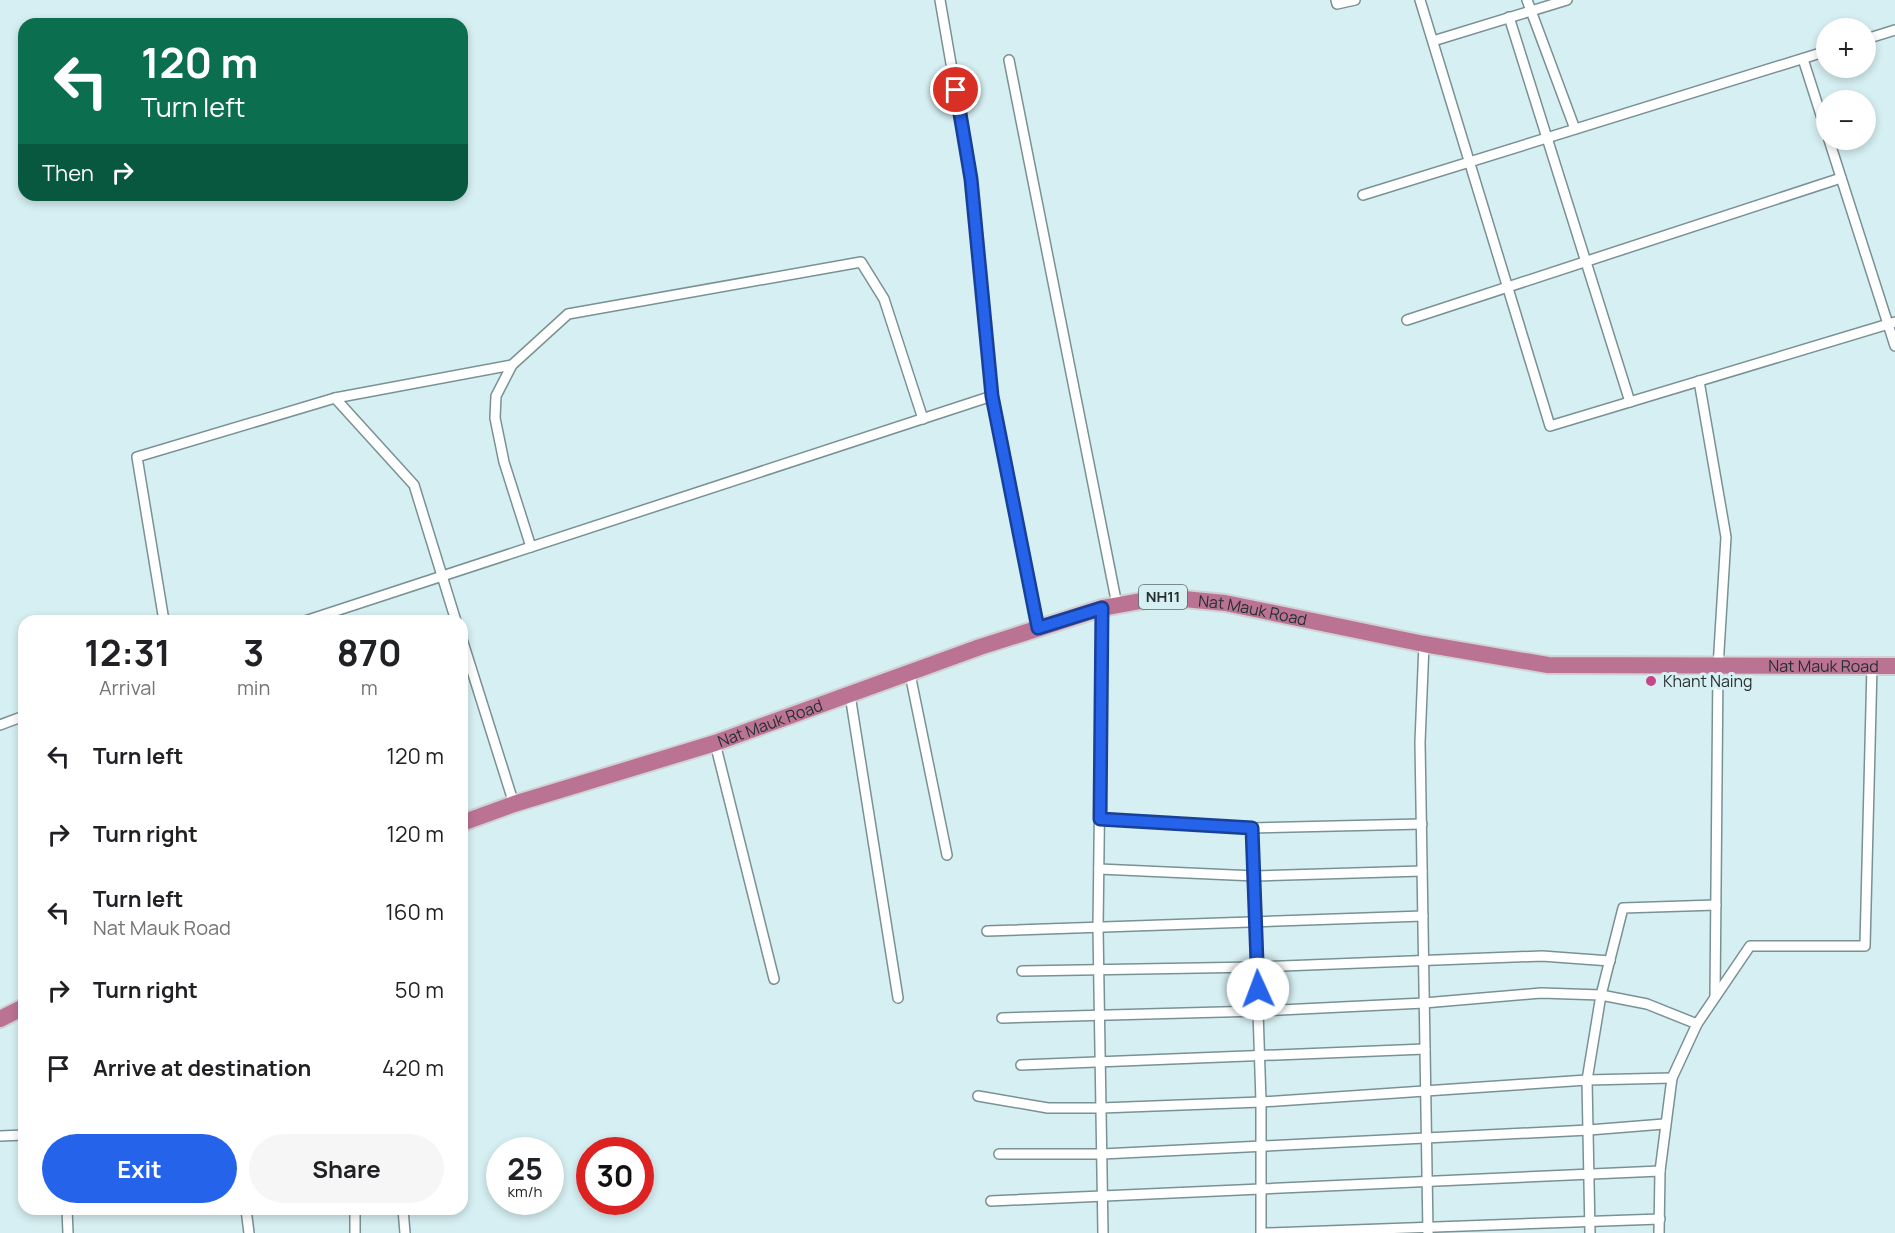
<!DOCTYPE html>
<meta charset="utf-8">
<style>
body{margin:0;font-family:Manrope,sans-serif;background:#f6f6f6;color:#202124;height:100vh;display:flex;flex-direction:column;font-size:22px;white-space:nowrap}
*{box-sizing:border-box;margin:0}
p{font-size:20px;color:#757577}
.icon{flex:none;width:33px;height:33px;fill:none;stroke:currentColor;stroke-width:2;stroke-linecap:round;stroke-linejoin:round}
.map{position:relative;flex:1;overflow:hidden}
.panel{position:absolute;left:18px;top:615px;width:450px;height:600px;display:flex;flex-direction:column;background:#fff;border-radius:18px;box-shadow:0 3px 9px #0003}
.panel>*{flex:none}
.hud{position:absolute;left:18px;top:18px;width:450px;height:183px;border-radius:18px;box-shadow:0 3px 9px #0003;background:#0b6e4f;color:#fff;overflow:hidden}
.fabs{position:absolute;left:1816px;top:18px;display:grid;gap:12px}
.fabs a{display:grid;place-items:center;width:60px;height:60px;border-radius:50%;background:#fff;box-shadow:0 3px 9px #0003;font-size:30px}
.speed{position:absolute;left:486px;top:1137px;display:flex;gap:12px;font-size:30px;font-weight:700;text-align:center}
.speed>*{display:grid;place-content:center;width:78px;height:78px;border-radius:50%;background:#fff;box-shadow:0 3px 9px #0003;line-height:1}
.speed small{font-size:15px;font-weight:400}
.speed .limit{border:9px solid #d22;background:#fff;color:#111}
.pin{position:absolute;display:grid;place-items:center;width:51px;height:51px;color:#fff;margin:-26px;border:3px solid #fff;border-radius:50%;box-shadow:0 2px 6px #0007}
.me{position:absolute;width:66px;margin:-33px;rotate:358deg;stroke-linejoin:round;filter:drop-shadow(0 0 4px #0008)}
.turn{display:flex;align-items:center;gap:21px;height:126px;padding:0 24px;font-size:27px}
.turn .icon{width:78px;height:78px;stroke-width:2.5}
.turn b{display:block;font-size:42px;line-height:51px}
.then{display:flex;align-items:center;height:57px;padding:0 24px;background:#0003;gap:12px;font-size:22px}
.eta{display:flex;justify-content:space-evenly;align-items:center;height:102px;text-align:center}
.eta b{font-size:36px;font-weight:700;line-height:42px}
.button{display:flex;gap:12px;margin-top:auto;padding:12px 24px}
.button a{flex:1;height:69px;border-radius:36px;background:#2563eb;color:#fff;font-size:24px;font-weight:700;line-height:69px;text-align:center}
.button a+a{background:#f6f6f6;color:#202124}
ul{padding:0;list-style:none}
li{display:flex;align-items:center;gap:18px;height:78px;padding:0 24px}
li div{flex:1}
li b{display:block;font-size:22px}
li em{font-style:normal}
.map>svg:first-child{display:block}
</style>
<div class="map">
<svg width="1895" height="1233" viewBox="0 0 1895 1233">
<rect width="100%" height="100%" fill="#d6eff2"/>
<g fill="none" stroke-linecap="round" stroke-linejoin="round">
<defs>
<g id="street">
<path d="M940,0L971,179L992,396L1038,628"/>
<path d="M1336,0L1337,4L1355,0"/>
<path d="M1420,0L1550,426L1895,322"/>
<path d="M1527,0L1575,129"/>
<path d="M1509,17L1630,402"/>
<path d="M1866,39L1895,30"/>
<path d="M1433,41L1567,0"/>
<path d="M1803,59L1827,134"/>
<path d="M1009,60L1117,605"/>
<path d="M1829,140L1895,346"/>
<path d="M1363,195L1827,51"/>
<path d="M1407,320L1841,178"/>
<path d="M1699,381L1726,537L1718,667L1715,997"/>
<path d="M335,398L512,365"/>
<path d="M531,547L504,462L495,418L496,396L512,365L568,314L861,262L884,299L923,419"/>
<path d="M1102,608L1098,928L1103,1233"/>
<path d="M164,621L137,457L335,398L414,485L456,621"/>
<path d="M305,621L992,396"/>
<path d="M462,639L514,804"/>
<path d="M1424,644L1420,742L1428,1233"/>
<path d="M910,674L947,855"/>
<path d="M850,695L898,998"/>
<path d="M0,725L24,716"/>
<path d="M715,743L774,979"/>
<path d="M1100,819L1252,828L1422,824"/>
<path d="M1252,828L1261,1102V1233"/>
<path d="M1099,869L1255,876L1422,871"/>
<path d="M987,931L1423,916"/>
<path d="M1022,971L1257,967L1542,956L1610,961"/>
<path d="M1002,1018L1259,1011L1424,1003L1541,993L1601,995L1647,1004L1697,1024"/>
<path d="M1021,1065L1425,1049"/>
<path d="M978,1096L1048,1108H1101L1261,1102L1587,1080L1672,1078"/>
<path d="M0,1136L24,1135"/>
<path d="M999,1154H1102L1589,1130L1664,1124"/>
<path d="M991,1201L1660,1171"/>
<path d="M67,1209L68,1233"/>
<path d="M246,1209L249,1233"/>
<path d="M355,1209V1233"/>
<path d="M403,1209L405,1233"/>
<path d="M1267,1233L1660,1219"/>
<path d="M1590,1233L1587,1080L1601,995L1623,908L1716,905"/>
<path d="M1659,1233L1660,1171L1672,1078L1697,1024L1750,946H1865L1872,666"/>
</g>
<g id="highway">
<path id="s1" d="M462,823L514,804L715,743L980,647L1102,608L1163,597L1225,603L1424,644L1548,665L1895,666"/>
<path d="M0,1019L24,1007"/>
</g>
</defs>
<!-- street casing -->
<use href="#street" stroke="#7a9194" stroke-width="12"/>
<!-- highway casing -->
<use href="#highway" stroke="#cfd1d2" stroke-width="20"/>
<!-- street -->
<use href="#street" stroke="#fff" stroke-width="9"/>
<!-- highway -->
<use href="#highway" stroke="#bb7394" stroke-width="16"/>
</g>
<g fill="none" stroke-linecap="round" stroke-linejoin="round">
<defs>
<path id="route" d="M956,90L971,179L992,396L1038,628L1102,608L1100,819L1252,828L1258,989"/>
</defs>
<!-- route casing -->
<use href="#route" stroke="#184099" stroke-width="15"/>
<!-- route -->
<use href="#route" stroke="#2563eb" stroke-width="10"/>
</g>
<!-- markers -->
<circle fill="#c8458a" stroke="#d6eff2" stroke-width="2" cx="1651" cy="681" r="6"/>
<g text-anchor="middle" stroke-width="6" stroke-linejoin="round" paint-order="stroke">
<!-- shield labels -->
<rect fill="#d6eff2" stroke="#5b696b" stroke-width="1.5" x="1139" y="585" width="48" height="24" rx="4.5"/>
<g font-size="15" font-weight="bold" fill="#263031">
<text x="1163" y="602">NH11</text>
</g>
<!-- street labels -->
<g font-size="16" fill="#263031" stroke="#d6eff2">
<text dy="6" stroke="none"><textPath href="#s1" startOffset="828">Nat Mauk Road</textPath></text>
<text dy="6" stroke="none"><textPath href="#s1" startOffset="1404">Nat Mauk Road</textPath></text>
<text dy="6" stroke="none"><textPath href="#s1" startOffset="324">Nat Mauk Road</textPath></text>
</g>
<!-- poi labels -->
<g font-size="16" fill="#263031" stroke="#d6eff2" text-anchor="start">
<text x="1663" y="687">Khant Naing</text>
</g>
</g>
</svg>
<div class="fabs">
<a>+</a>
<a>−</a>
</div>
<div class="speed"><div>25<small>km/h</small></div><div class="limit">30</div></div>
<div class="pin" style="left:956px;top:90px;background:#d93025"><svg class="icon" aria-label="arrive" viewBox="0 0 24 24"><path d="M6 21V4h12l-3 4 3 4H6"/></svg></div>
<svg class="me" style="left:1258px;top:989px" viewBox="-20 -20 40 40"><circle r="19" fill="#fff"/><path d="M0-13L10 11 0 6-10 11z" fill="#2563eb"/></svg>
<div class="hud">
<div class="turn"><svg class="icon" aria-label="left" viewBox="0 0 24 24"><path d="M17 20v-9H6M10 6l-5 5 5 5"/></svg><div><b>120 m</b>Turn left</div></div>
<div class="then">Then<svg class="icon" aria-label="right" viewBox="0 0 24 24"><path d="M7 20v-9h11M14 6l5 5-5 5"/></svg></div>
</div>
<section class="panel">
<div class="eta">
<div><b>12:31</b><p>Arrival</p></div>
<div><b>3</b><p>min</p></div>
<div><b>870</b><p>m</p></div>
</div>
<ul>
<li><svg class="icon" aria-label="left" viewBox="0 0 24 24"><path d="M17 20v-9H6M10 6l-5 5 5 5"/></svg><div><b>Turn left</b></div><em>120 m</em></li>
<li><svg class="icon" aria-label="right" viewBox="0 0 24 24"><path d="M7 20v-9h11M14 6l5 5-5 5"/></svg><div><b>Turn right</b></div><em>120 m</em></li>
<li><svg class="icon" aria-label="left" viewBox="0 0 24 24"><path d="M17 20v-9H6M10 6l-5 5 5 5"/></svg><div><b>Turn left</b><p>Nat Mauk Road</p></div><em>160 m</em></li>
<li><svg class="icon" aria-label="right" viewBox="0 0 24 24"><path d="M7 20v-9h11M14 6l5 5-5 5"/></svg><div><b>Turn right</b></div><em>50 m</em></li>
<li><svg class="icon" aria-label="arrive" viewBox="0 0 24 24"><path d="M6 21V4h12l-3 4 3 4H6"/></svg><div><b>Arrive at destination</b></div><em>420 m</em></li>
</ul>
<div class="button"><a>Exit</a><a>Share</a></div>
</section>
</div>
